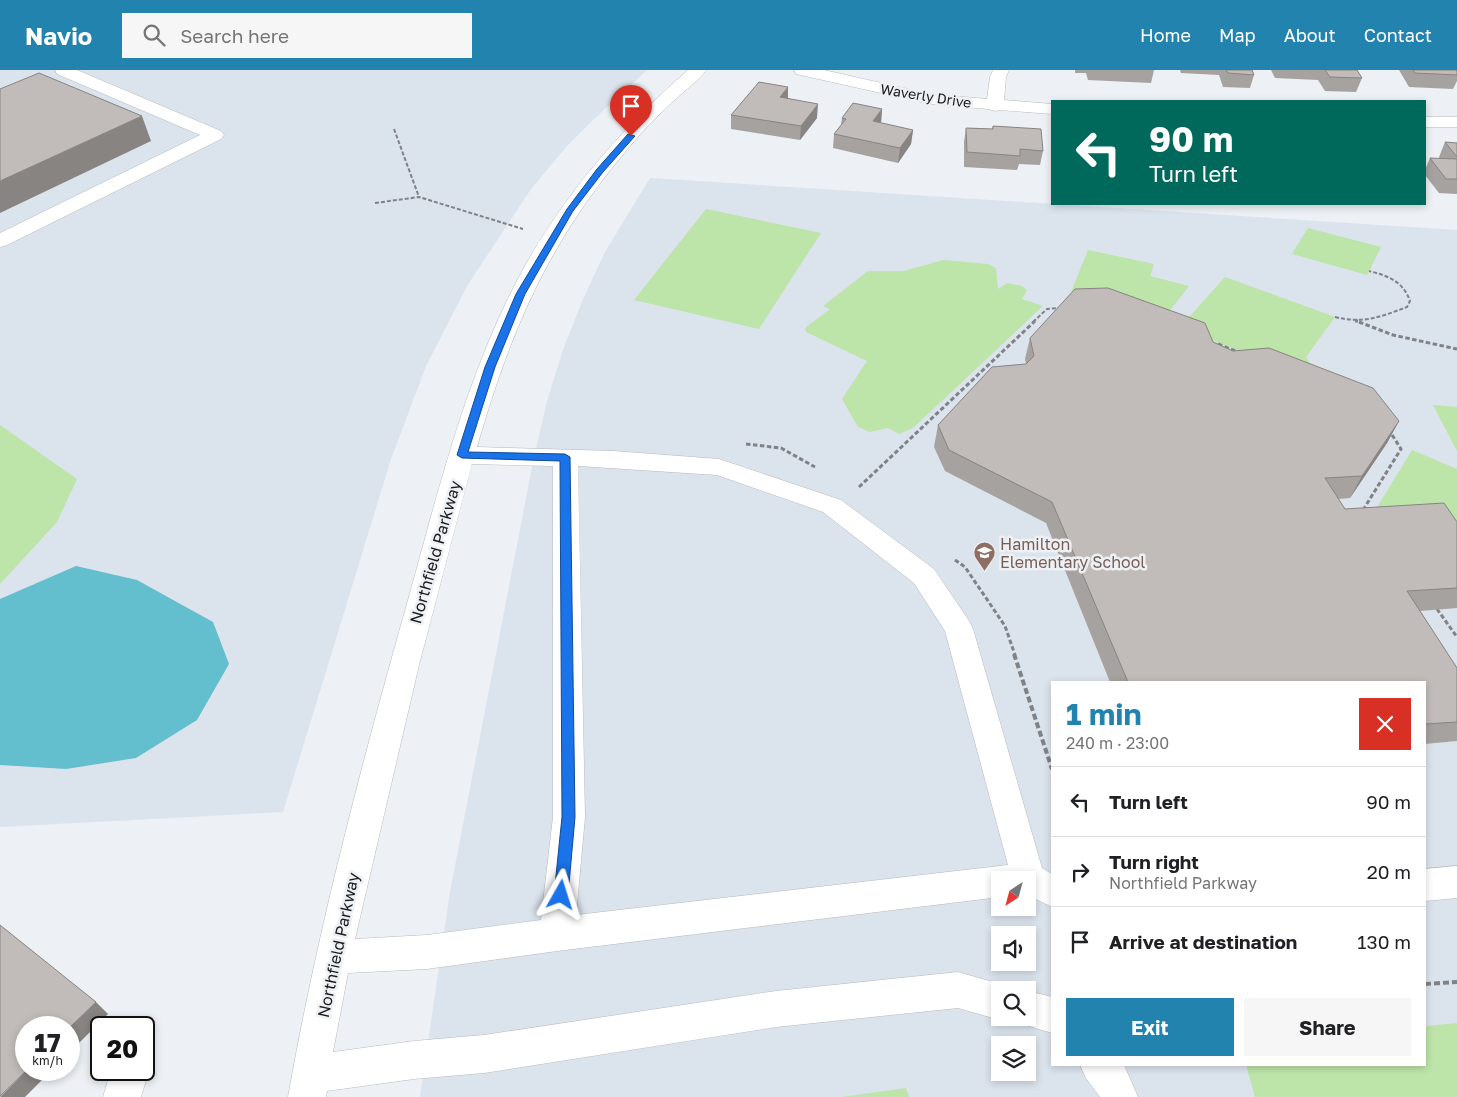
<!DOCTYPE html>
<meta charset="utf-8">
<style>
body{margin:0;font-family:"Golos Text",sans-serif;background:#f6f6f6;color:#202124;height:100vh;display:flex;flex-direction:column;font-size:19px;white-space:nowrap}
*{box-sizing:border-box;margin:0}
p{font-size:16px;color:#757577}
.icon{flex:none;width:28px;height:28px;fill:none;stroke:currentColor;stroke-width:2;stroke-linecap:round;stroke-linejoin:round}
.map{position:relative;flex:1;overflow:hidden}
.details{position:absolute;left:1051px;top:611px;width:375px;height:385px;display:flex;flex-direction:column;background:#fff;border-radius:0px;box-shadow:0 2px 8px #0003}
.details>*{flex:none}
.top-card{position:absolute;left:1051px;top:30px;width:375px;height:105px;border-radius:0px;box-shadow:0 2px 8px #0003;background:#00695c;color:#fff;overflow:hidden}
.needle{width:32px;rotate:216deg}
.tools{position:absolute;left:991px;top:801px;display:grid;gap:10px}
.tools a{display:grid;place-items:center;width:45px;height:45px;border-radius:0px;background:#fff;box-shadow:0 2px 8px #0003;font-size:25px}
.speed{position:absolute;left:15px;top:946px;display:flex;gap:10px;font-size:25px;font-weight:700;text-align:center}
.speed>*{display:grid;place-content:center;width:65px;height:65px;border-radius:50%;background:#fff;box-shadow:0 2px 8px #0003;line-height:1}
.speed small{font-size:12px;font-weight:400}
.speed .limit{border:2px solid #111;border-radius:8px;background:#fff;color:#111}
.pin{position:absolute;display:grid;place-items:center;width:42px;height:42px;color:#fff;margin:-51px -21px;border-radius:50% 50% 50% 0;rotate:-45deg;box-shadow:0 0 5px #0007}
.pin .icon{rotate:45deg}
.me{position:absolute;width:55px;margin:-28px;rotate:6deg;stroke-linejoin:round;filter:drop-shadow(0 0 4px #0008)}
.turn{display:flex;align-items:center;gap:18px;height:105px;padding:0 15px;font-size:22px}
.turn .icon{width:65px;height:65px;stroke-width:2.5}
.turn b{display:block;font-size:35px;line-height:42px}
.round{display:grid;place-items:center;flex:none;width:52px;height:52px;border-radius:0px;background:#f6f6f6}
.overview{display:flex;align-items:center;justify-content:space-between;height:85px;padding:0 15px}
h1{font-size:30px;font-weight:700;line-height:38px;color:#2283ae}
.primary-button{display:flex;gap:10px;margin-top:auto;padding:10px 15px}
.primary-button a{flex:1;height:58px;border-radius:0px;background:#2283ae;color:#fff;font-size:20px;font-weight:700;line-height:58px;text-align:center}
.primary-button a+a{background:#f6f6f6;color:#202124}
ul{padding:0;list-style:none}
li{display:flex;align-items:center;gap:15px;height:70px;padding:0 15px;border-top:1px solid #e0e0e0}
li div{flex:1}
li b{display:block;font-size:19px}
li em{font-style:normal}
header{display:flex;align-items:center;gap:30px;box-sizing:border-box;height:70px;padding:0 25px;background:#2283ae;color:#fff}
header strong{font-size:24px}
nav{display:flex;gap:28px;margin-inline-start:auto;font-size:18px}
.search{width:350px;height:45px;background:#f6f6f6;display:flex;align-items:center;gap:12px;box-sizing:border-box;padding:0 18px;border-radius:0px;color:#757577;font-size:19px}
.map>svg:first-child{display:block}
</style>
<header>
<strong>Navio</strong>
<div class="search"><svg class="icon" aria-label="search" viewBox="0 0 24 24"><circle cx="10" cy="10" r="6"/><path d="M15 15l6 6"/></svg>Search here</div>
<nav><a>Home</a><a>Map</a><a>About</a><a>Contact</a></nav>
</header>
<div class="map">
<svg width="1457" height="1027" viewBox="0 0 1457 1027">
<rect width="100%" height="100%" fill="#edf0f4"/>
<!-- built -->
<g fill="#dbe3ed" fill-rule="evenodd">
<path d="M0,0H647L592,51L566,77L531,119L467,216L426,296L391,389L283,742L0,757Z"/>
<path d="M650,108L1457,160V1027H420L450,822L533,392L547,331L564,277L584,227L605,182ZM1052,612H1425V995H1052ZM1000,810H1028V838H1000ZM1000,865H1028V892H1000ZM1000,920H1028V948H1000ZM1000,975H1028V1002H1000Z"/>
</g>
<!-- green -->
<g fill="#bde4a9">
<path d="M706,139L821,163L759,259L634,230Z"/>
<path d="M1308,158L1381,177L1367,205L1292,184Z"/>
<path d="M1088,180L1154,194L1150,206L1189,216L1167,244L1071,222Z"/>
<path d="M943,190L988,194L996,198L998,219L1007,213L1022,216L1027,220L1022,229L1043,236L913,358L899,364L888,358L870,362L858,357L842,329L867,291L806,262L805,258L830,239L823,236L868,201H904Z"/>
<path d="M1225,207L1335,247L1306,287L1321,313L1152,247L1190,246Z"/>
<path d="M1433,335L1457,337V381Z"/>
<path d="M0,355L77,409L57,452L0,514Z"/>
<path d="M1412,380L1457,399V493L1364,459Z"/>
<path d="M1457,953V1027H1255L1246,995H1425V956Z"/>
<path d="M906,1018L909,1027H841Z"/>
</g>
<!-- water -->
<path fill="#63bece" d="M76,496L137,510L213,552L229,594L197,650L136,688L66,699L0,695V529Z"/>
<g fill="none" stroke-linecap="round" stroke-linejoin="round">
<defs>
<g id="minor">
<path d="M55,0H77L221,61L224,65L221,69L7,175L0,177V163L200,65L57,4Z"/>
<path d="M688,0H706C699,10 688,18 679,26C660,43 642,61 626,81C548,173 510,262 477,377L613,381L719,389L841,430L934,499L969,551L973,559L1042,798L1052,804V837L1028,825V810H1000V827L557,881L427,899L348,903L333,982L414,971L484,965L776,921L958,902L1000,914L1013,920H1000V948H1006L1000,950L958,938L776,957L484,1003L414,1009L327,1021L326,1027H288C318,858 363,689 410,523C441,411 469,296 526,194C568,120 624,56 688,0ZM472,394L553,396V747L541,850L427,865L355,869L419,595ZM578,396L717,405L823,442L914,513L945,561L1008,795L576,845L585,747Z"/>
<path d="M794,0H824L930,24L987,29L990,7L993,0H1009L1006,7L1004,30L1052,34V44L1000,40L995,41L988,39L930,34L796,4Z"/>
<rect x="1425" y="47" width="32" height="10"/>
<path d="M1457,796V828L1425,831V799Z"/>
<path d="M1028,921L1052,927V963L1015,952L1013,948H1028Z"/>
<path d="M144,987L149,1000L141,1027H103L111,1000H144Z"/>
<path d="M1080,995H1124L1138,1027H1100L1086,1008Z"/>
</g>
</defs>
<!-- minor casing -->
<use href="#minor" stroke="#b7babe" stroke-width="1"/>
<!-- path-far2 -->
<g stroke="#808285" stroke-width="2" stroke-dasharray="4 2" stroke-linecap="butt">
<path d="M394,59L419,127"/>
<path d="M375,133L419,127L523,159"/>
<path d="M1335,247C1364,254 1380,247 1407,237L1410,231C1403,211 1388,206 1369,201"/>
<path d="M1033,252L1047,239L1059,238"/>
</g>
<!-- path-far1 -->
<g stroke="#808285" stroke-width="3" stroke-dasharray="4.5 2.5" stroke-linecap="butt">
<path d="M1355,251H1358"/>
<path d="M1359,252L1393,265L1457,279"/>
<path d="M1218,274L1238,282"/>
<path d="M746,374L781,378L815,397"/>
<path d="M859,417L1035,251"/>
<path d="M1363,440L1401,379L1389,360"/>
<path d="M955,490L965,497L1005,556L1015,585"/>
<path d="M1437,539L1457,567"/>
</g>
<!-- path -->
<g stroke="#808285" stroke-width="4" stroke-dasharray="6 3" stroke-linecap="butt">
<path d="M1014,584L1052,699"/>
<path d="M1425,914L1457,912"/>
</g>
<!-- minor -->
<use href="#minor" fill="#fff" fill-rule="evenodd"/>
</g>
<!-- wall -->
<g fill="#a6a2a0">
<path d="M1075,0H1154L1151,13L1088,10L1086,3H1075Z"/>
<path d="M1180,0H1252L1254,5L1250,18L1223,17L1219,5L1181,3Z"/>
<path d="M1271,0H1357L1362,8L1356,22L1325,21L1318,10L1275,8Z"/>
<path d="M1399,0H1457L1456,1L1457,2V11L1453,19L1409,17Z"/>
<path d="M788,28L817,48L800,70L731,59V45Z"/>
<path d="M882,39L881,53L913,60L911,74L898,93L833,78L834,64L841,55L842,48Z"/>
<path d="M993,56L1043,81L1040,95L1019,94L1017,100L964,97V72L966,58L992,59Z"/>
<path d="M1445,72L1457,73V124L1439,123L1425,105V100L1430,88L1440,89L1439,87Z"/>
<path d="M1030,268L1213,272L1399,351L1387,373L1350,428L1338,429L1345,439L1457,452V538L1420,541L1457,598V671L1425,674V612H1110L1046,453L945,401L934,377L938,355L1026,294L1025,289Z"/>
</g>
<!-- shaded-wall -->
<g fill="#878482">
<path d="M788,17V31L780,27Z"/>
<path d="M818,34L817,48L800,70L801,56Z"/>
<path d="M882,39L881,53L873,51Z"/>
<path d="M142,46L151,71L0,143V111Z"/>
<path d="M913,60L911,74L898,93L900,78Z"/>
<path d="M1399,351L1387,373L1350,428L1362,406Z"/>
<path d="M96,932L108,944L69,983V958Z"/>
<path d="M27,1000H52L25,1027H0Z"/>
</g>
<!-- building -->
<g fill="#c1bcba" stroke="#878482">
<path d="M1226,0H1252L1254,5L1228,3Z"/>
<path d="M1325,0H1357L1362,8L1330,7Z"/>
<path d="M1413,0H1456L1457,2V5L1415,3Z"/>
<path d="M39,3L142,46L0,111V19Z"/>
<path d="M759,12L788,17L780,27L818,34L801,56L731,45Z"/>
<path d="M853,33L882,39L873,51L913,60L900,78L834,64L846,49L842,48Z"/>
<path d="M993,56L1041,59L1043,81L1020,79V86L967,82L966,58L993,59Z"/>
<path d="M1445,72L1457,73V87Z"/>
<path d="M1430,88L1457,89V109H1446Z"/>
<path d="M1108,218L1205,253L1213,272L1233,281L1269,278L1373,318L1399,351L1362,406L1325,408L1345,439L1444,433L1457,452V518L1407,521L1457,598V652L1425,654V612H1128L1052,432L949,380L938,355L992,297L1026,294L1034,286L1030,268L1075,219Z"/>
<path d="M0,855L96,932L69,958H26L27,1000L0,1026Z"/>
</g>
<!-- route -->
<path fill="#1a73e8" stroke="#114b97" d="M628,64L635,66L603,102L573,141L525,224L495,297L468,382L565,384L570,387L575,747L568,825L566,830L561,832L556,830L554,825L562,747L560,391L462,388L457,385L485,297L516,224L567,139L597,99Z"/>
<!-- icons -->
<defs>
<symbol id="school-pin" viewBox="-11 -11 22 30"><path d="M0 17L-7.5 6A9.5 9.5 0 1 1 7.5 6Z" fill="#8d6e63" stroke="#edf0f4"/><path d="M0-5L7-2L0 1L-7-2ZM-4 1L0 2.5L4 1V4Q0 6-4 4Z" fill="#fff"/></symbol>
</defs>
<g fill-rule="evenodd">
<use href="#school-pin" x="972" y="470" width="25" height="34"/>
</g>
<g text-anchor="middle" stroke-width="5" stroke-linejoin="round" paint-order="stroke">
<!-- far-street labels -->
<g font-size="14" fill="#1a1b1d" stroke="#edf0f4">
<text transform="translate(926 26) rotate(9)" y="5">Waverly Drive</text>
</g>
<!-- education labels -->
<g font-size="16" fill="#785e54" stroke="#edf0f4" text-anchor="start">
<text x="1000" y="480">Hamilton<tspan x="1000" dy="18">Elementary School</tspan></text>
</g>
<!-- street labels -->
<g font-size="16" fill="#1a1b1d" stroke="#edf0f4">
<text transform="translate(435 482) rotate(-74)" y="6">Northfield Parkway</text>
<text transform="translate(338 875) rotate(-78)" y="6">Northfield Parkway</text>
</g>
</g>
</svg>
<div class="tools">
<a><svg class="needle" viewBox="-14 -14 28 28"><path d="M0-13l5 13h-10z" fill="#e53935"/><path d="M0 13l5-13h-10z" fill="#757577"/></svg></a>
<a><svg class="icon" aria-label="sound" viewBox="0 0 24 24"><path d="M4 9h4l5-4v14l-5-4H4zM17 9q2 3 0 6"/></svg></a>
<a><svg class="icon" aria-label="search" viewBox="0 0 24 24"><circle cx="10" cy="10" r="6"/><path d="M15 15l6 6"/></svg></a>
<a><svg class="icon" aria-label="layers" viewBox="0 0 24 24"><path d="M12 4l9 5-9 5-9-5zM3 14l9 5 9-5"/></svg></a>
</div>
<div class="speed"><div>17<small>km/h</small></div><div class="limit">20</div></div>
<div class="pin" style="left:631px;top:66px;background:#d93025"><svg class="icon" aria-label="arrive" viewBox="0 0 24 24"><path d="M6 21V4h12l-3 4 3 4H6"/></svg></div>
<svg class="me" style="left:561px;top:825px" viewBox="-20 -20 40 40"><path d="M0-17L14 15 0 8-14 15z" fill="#1a73e8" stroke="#fff" stroke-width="4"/></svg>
<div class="top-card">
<div class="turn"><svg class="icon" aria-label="left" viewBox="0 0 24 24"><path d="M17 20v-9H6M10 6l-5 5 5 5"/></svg><div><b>90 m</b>Turn left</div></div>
</div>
<section class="details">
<div class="overview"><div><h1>1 min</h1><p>240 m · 23:00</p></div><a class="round" style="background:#d93025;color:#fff"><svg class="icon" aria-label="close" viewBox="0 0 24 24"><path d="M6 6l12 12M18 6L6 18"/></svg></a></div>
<ul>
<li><svg class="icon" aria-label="left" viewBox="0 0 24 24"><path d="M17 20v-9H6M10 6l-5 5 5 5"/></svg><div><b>Turn left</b></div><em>90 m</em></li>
<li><svg class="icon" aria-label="right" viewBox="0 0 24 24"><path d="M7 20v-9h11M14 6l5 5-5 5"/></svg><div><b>Turn right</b><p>Northfield Parkway</p></div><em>20 m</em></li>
<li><svg class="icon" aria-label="arrive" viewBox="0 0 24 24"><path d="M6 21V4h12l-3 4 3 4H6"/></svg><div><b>Arrive at destination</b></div><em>130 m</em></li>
</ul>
<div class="primary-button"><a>Exit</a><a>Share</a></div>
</section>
</div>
